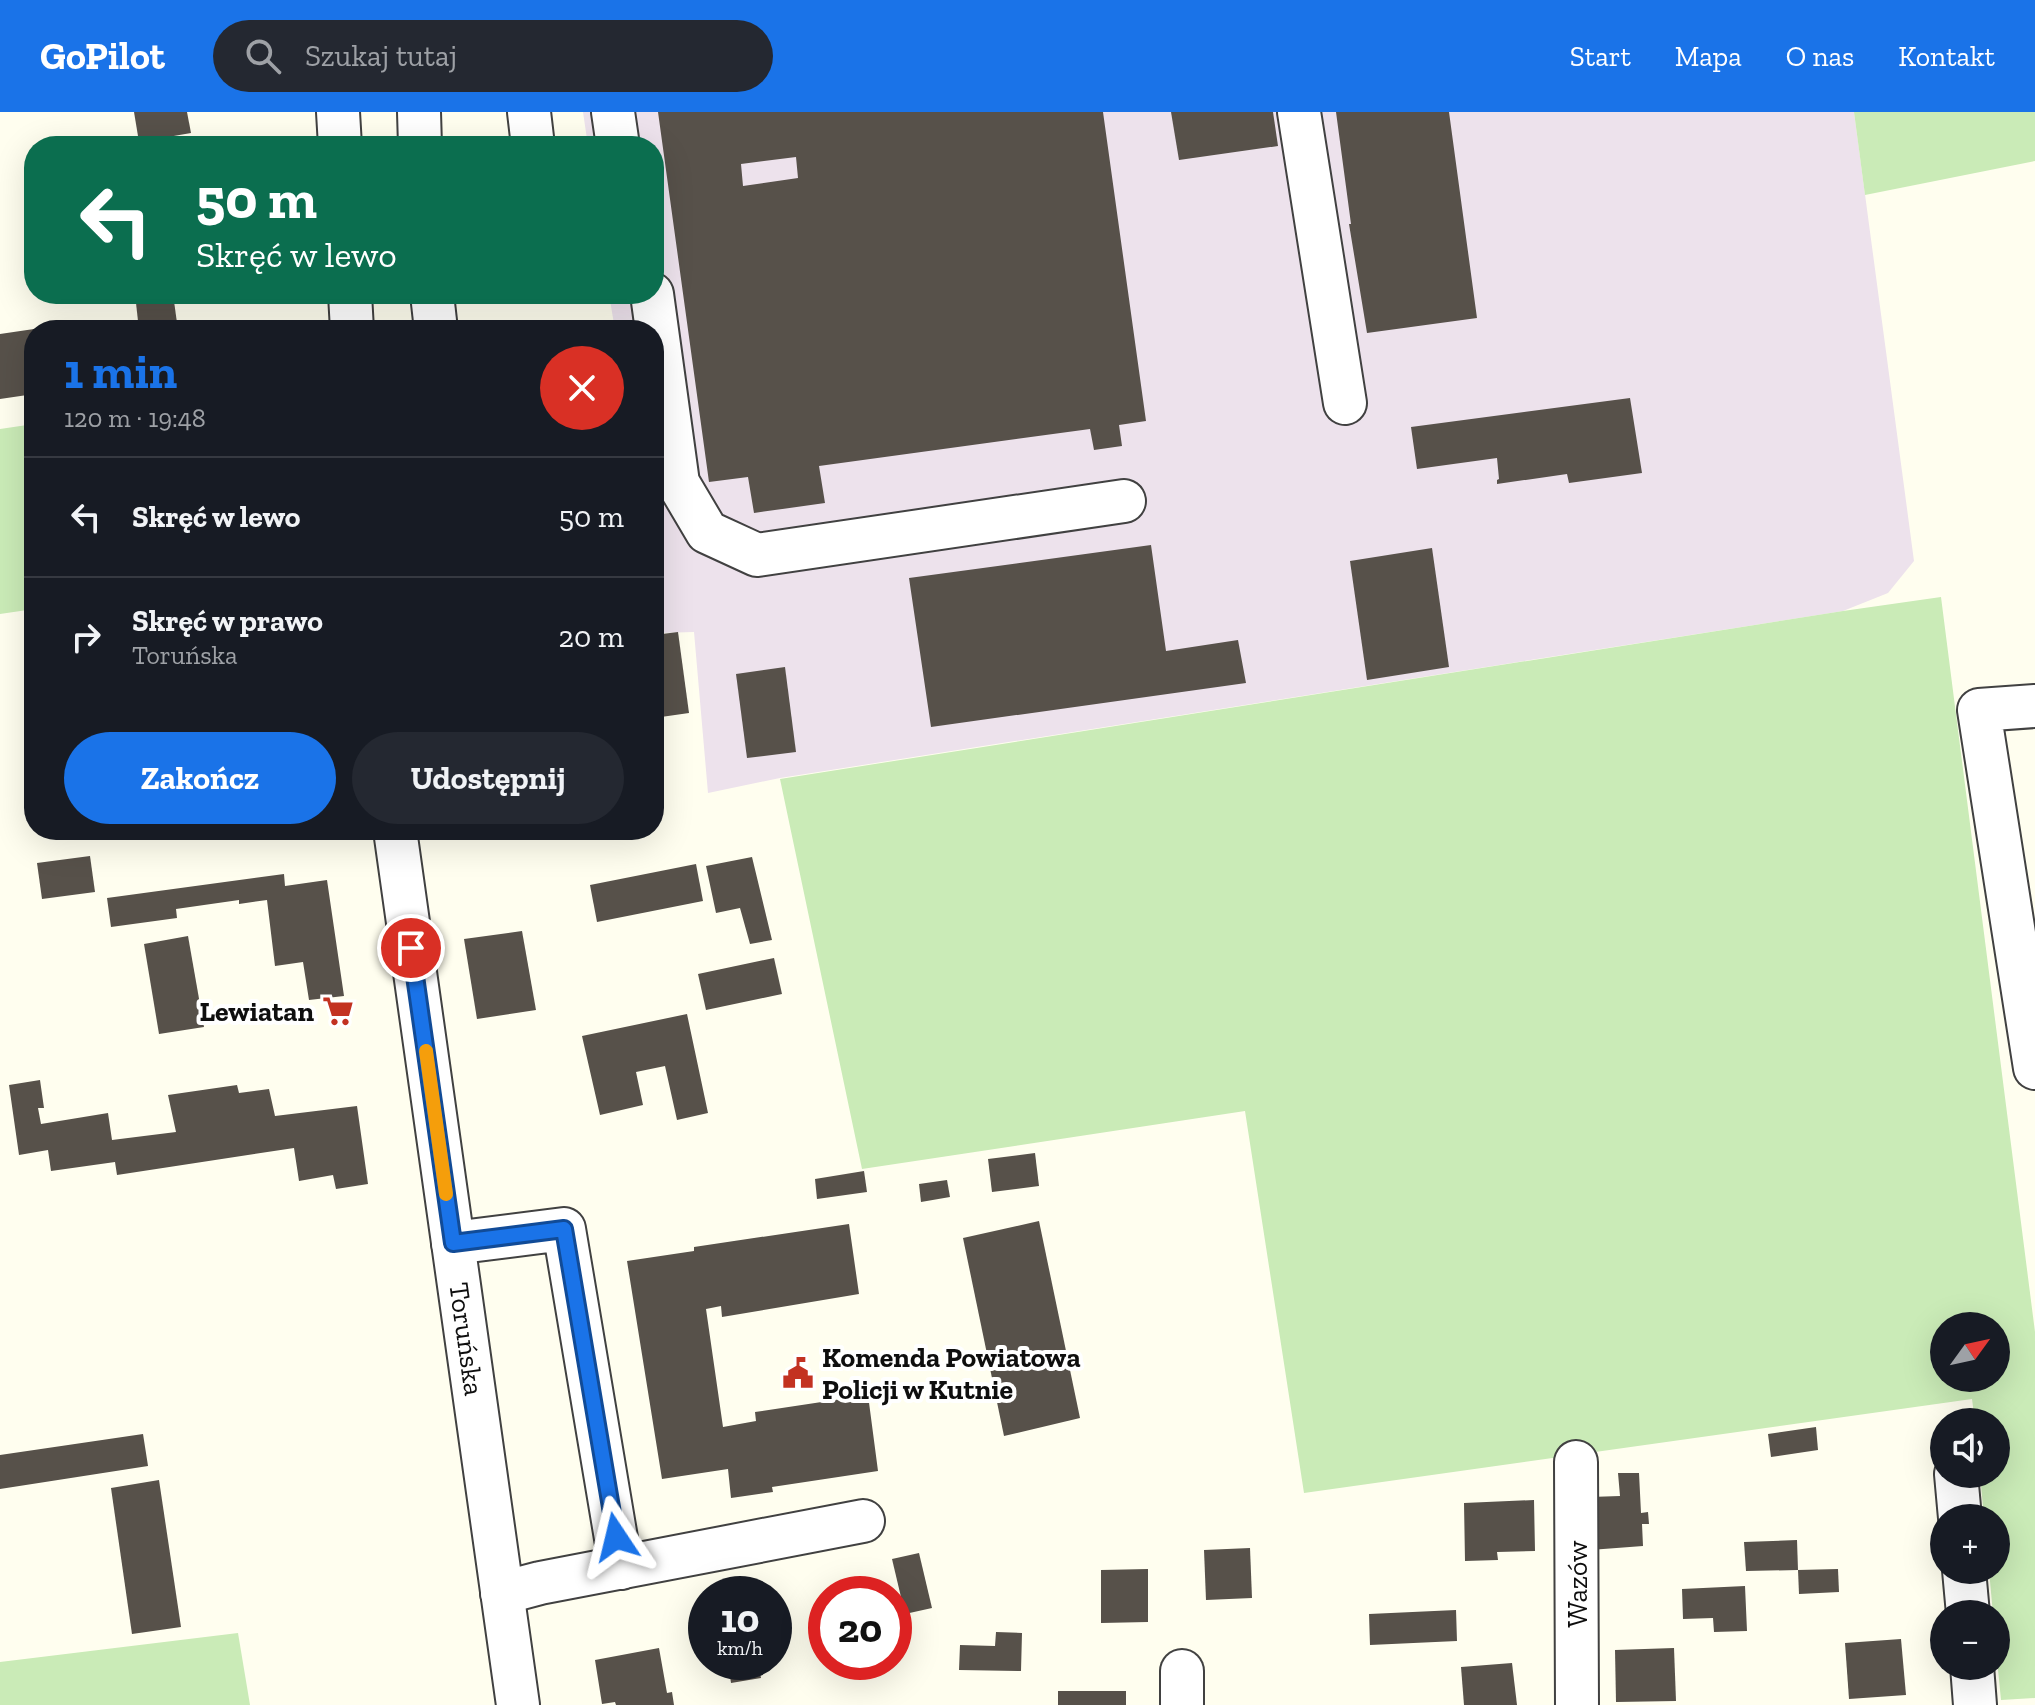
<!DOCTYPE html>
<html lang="pl">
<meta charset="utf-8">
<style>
body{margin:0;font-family:"Zilla Slab",serif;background:#242831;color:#f1f3f6;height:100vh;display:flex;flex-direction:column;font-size:30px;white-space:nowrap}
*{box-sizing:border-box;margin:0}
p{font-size:26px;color:#9ea1a6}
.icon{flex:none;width:44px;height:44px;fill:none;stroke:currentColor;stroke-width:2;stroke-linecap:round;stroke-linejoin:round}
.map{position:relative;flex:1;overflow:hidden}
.details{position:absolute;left:24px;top:208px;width:640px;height:520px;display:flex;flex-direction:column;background:#171b24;border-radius:32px;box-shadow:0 8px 32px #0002}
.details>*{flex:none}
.guide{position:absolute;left:24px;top:24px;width:640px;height:168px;border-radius:32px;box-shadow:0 8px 32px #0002;background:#0b6e4f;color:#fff;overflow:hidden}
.needle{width:52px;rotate:57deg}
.controls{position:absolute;left:1930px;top:1200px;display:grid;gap:16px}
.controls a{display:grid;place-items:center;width:80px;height:80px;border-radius:50%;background:#171b24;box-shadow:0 8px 32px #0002;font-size:40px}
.speed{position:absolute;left:688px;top:1464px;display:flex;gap:16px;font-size:40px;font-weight:700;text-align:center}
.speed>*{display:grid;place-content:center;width:104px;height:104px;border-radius:50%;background:#171b24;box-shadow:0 8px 32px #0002;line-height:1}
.speed small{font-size:20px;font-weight:400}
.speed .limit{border:12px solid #d22;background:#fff;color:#111}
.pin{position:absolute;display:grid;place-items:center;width:68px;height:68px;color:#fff;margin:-34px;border:4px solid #fff;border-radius:50%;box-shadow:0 2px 8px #0007}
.me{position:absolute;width:88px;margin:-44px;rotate:350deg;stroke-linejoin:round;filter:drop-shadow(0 0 6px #0008)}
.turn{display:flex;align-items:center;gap:28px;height:168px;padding:0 40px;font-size:36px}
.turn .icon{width:104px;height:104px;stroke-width:2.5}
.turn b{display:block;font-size:56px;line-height:68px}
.round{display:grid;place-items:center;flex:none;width:84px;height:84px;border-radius:42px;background:#242831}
.headline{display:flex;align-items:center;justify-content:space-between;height:136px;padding:0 40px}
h1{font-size:48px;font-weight:800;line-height:60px;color:#1a73e8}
.action{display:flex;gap:16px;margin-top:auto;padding:16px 40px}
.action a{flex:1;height:92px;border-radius:48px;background:#1a73e8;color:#fff;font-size:32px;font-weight:800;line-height:92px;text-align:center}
.action a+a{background:#242831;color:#f1f3f6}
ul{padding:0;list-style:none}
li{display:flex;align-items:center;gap:24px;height:120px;padding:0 40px;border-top:2px solid #363941}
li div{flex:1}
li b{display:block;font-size:30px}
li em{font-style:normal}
header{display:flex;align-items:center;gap:48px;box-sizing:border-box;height:112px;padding:0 40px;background:#1a73e8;color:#fff}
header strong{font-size:38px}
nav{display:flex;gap:44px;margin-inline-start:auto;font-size:28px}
.search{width:560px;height:72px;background:#242831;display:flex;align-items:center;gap:20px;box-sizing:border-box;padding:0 28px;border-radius:44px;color:#9ea1a6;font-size:30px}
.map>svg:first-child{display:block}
</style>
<header>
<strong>GoPilot</strong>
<div class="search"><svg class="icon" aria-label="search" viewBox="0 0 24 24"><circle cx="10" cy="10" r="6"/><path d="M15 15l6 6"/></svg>Szukaj tutaj</div>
<nav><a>Start</a><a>Mapa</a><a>O nas</a><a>Kontakt</a></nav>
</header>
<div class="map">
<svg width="2035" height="1593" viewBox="0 0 2035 1593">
<rect width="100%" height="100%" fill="#fffeef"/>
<!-- industrial -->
<path fill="#ede2ec" d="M583,0H1854L1914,449L1888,481L1843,499L780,666L708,681L694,520L659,521L654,490V218H615L609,182H654V34H588Z"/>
<!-- green -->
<g fill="#caebb7" fill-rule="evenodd">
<path d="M1854,0H2035V49L1865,83Z"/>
<path d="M34,312V497L0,502V317Z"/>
<path d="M1941,485L2035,1220V1586L2001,1588L1996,1537V1502H1993L1989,1458H1996V1406H1984L1980,1362H1996V1310H1975L1972,1287L1304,1381L1245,999L862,1057L780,667L1843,499ZM1944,1214H1996V1266H1944Z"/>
<path d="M238,1521L250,1593H0V1550Z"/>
</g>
<!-- building -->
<g fill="#57514a" fill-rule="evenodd">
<path d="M134,0H187L191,21L139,30Z"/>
<path d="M658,0H1103L1146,309L1119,313L1122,334L1094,338L1090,317L819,354L825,391L754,401L748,365L709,370ZM796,45L798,66L743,74L741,52Z"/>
<path d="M1171,0H1273L1278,34L1179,48Z"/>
<path d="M1336,0H1449L1477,206L1367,221L1349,112H1351Z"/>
<path d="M135,182H173L178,218H139Z"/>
<path d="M78,211L79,218H40V216Z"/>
<path d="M34,217V282L0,287V222Z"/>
<path d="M1630,286L1642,361L1569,371L1567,362L1497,372V368L1499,367L1497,346L1417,357L1411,315Z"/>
<path d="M1151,433L1166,539L1238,528L1246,571L931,615L909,466Z"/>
<path d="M1432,436L1449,555L1367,568L1350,449Z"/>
<path d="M678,520L689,601L654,606V523Z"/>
<path d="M785,555L796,640L747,646L736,562Z"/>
<path d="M157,718H183L184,724L159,728Z"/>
<path d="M90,744L95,780L42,787L37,751Z"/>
<path d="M752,745L772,828L750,832L740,796L716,801L706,754Z"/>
<path d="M696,752L703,789L597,810L590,773Z"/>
<path d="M284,762L285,774L327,768L344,884L309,888L303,850L275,854L267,788L239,792V788L176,797L177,806L111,815L107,786Z"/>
<path d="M522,819L536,898L477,907L464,827Z"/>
<path d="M188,824L204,915L159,922L144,832Z"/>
<path d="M774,846L782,882L706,898L698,862Z"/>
<path d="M687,902L708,1001L677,1008L665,954L636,960L643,993L600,1003L582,924Z"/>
<path d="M40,968L44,996H38L41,1012L108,1001L112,1028L176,1020L168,983L237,973L239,981L269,977L275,1004L357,994L368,1072L336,1077L333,1063L299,1069L294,1036L117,1063L115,1050L51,1059L48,1038L19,1043L9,973Z"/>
<path d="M1035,1041L1039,1074L992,1080L988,1047Z"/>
<path d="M864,1059L867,1080L817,1087L815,1067Z"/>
<path d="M947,1068L950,1085L921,1090L919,1072Z"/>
<path d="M1039,1109L1080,1306L1004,1324L963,1126Z"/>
<path d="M849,1112L859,1182L722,1205L721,1194L706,1197L723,1315L756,1309L755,1300L868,1283L878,1359L772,1375L773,1380L731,1386L728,1357L662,1367L627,1149L694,1139V1135Z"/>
<path d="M1816,1315L1818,1338L1771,1345L1768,1322Z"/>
<path d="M143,1322L148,1354L0,1377V1343Z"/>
<path d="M1618,1361H1639L1641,1401L1648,1400L1649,1412H1642L1643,1434L1590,1438V1385L1620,1384Z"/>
<path d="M159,1368L181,1515L132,1522L111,1376Z"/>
<path d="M1534,1388L1535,1439L1497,1440L1498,1448L1465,1449L1464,1391Z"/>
<path d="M1797,1428L1798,1458L1746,1459L1744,1430Z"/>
<path d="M1250,1436L1252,1486L1206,1488L1204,1438Z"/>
<path d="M919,1441L932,1496L905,1502L892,1447Z"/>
<path d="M1148,1457V1510L1101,1511V1458Z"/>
<path d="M1838,1457L1839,1480L1799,1482L1798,1458Z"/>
<path d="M1745,1474L1747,1519L1714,1520L1713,1506L1683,1507L1682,1477Z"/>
<path d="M1456,1498L1457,1529L1370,1533L1369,1502Z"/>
<path d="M996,1520L1022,1521L1021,1559L959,1558L960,1533L995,1534Z"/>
<path d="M1901,1527L1906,1583L1849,1587L1845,1531Z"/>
<path d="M659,1536L667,1581L672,1580L674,1593H616L615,1590L602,1592L595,1548Z"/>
<path d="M1674,1536L1676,1589L1616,1590L1615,1538Z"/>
<path d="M728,1550H758L761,1566L731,1571Z"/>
<path d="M1512,1551L1517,1593H1464L1461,1555Z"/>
<rect x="1058" y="1579" width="68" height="14"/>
</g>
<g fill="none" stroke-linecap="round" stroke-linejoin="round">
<defs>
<g id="minor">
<path d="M338,0L340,34"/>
<path d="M419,0L420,34"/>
<path d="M529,0L533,34"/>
<path d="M613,0L618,34"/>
<path d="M1299,0L1345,291"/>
<path d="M350,182L352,218"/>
<path d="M432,182L436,218"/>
<path d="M652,182L678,371L707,420L757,443L1124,389"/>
<path d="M2035,594L1979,598L2035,956"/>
<path d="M395,718L518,1593"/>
<path d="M453,1131L564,1117L621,1456"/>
<path d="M1576,1350L1577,1593"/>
<path d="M1956,1362L1960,1406"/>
<path d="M1964,1458L1968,1502"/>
<path d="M502,1481L540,1471L863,1409"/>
<path d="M1972,1554L1975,1593"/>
<path d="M1182,1593V1559"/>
</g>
</defs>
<!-- minor casing -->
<use href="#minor" stroke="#414141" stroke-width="46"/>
<!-- minor -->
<use href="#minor" stroke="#fff" stroke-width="42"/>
</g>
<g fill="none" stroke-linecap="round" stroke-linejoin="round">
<defs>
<path id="route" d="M411,836L453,1131L564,1117L616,1425"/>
</defs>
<!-- route casing -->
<use href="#route" stroke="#114b97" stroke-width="20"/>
<!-- route -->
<use href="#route" stroke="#1a73e8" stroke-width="14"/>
<!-- slow -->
<path stroke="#f59e0b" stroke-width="14" d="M426,939L446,1082"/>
</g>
<!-- icons -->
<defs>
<symbol id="supermarket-bare" viewBox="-9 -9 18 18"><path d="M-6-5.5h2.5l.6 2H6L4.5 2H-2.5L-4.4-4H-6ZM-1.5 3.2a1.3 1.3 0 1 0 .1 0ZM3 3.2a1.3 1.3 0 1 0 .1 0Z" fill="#c33221" stroke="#fff" stroke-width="2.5" paint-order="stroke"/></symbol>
<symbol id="civic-bare" viewBox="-9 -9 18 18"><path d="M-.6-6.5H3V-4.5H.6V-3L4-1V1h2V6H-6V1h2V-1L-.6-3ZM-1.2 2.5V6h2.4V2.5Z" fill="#c33221" stroke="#fff" stroke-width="2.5" paint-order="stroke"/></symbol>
</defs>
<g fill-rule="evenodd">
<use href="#supermarket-bare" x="316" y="877" width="44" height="44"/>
<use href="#civic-bare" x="776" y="1239" width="44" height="44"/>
</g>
<g text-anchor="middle" stroke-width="8" stroke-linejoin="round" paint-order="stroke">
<!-- poi labels -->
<g font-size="28" font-weight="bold" fill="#0e0e0e" stroke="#fff" text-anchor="end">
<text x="314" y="909">Lewiatan</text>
<text x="822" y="1255" text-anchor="start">Komenda Powiatowa<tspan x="822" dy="32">Policji w Kutnie</tspan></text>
</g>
<!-- street labels -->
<g font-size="28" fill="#0e0e0e" stroke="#fff">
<text transform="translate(467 1227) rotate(82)" y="10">Toruńska</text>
<text transform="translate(1577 1472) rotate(-90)" y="10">Wazów</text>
</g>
</g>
</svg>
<div class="controls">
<a><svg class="needle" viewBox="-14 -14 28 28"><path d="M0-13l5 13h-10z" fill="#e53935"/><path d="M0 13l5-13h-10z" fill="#9ea1a6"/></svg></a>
<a><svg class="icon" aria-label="sound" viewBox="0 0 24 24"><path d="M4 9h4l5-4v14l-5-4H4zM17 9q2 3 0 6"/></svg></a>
<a>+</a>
<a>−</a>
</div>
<div class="speed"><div>10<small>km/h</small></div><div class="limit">20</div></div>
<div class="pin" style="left:411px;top:836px;background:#d93025"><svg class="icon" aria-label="arrive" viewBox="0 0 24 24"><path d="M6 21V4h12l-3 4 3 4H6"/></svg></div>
<svg class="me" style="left:616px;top:1425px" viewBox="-20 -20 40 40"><path d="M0-17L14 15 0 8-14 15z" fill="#1a73e8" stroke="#fff" stroke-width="4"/></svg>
<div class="guide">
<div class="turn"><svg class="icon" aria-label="left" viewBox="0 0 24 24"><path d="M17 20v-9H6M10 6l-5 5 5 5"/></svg><div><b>50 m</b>Skręć w lewo</div></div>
</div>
<section class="details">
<div class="headline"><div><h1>1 min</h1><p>120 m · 19:48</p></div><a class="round" style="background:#d93025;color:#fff"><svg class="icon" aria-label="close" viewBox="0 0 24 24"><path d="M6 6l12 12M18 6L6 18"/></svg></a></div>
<ul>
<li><svg class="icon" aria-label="left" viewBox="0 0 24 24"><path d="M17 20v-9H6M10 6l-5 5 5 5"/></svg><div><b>Skręć w lewo</b></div><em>50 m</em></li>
<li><svg class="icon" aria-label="right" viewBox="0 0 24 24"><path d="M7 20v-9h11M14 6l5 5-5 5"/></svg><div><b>Skręć w prawo</b><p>Toruńska</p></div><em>20 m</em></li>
</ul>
<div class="action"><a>Zakończ</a><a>Udostępnij</a></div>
</section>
</div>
